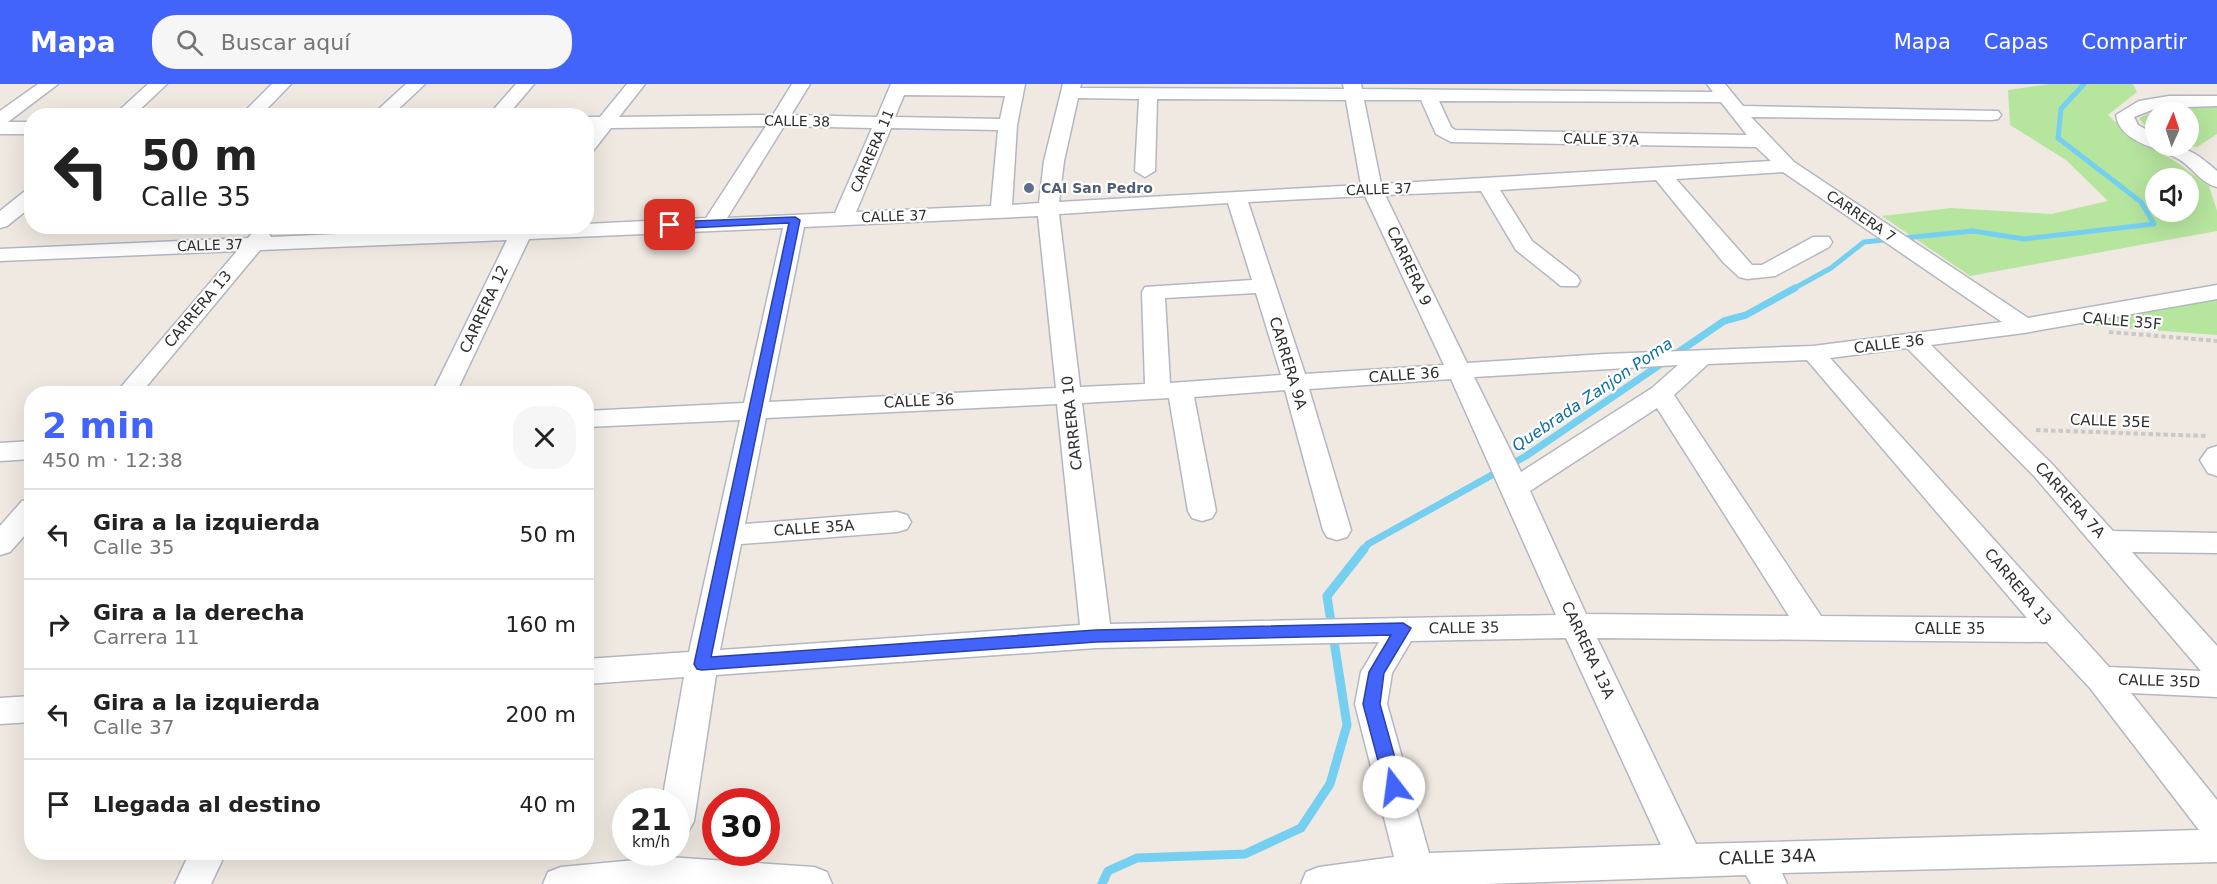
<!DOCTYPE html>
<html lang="es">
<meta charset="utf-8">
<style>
body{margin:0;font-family:"DejaVu Sans",sans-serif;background:#f6f6f6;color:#222;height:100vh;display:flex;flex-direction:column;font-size:22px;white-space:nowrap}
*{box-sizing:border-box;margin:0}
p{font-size:20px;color:#767676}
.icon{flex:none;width:33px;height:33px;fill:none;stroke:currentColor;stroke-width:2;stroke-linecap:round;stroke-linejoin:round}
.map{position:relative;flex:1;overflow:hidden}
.side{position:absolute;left:24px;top:302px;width:570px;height:474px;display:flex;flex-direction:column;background:#fff;border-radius:24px;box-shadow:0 6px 24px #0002}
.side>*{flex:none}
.top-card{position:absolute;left:24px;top:24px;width:570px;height:126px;border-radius:24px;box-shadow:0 6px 24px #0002;background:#fff;color:#222;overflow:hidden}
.needle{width:39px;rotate:3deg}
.buttons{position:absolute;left:2145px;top:18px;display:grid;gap:12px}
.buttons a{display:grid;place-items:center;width:54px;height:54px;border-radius:50%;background:#fff;box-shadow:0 6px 24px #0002;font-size:30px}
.speed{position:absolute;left:612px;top:704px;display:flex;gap:12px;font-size:30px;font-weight:700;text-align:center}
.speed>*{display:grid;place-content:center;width:78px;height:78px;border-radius:50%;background:#fff;box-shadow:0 6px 24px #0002;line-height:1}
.speed small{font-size:15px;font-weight:400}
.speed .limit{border:9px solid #d22;background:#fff;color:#111}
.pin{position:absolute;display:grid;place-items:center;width:51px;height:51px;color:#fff;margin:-26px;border-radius:12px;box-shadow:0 3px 9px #0006}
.me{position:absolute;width:66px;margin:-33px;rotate:345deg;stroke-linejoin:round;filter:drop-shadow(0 0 4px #0008)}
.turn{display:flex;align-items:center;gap:21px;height:126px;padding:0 18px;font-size:27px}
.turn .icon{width:78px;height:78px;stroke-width:2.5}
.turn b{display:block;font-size:42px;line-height:51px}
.round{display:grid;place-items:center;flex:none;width:63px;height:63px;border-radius:24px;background:#f6f6f6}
.head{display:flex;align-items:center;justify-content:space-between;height:102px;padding:0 18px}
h1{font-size:36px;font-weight:800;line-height:45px;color:#4264fb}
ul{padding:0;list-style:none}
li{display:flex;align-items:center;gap:18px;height:90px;padding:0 18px;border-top:2px solid #e0e0e0}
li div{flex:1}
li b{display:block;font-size:22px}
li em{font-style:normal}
header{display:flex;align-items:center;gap:36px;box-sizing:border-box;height:84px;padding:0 30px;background:#4264fb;color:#fff}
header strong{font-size:28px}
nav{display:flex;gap:33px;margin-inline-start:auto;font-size:21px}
.search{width:420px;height:54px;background:#f6f6f6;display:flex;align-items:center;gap:15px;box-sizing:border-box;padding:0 21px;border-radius:24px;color:#767676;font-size:22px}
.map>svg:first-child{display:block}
</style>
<header>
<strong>Mapa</strong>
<div class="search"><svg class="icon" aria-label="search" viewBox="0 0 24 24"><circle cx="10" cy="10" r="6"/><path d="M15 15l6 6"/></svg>Buscar aquí</div>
<nav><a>Mapa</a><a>Capas</a><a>Compartir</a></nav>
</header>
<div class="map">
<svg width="2217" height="800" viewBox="0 0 2217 800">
<rect width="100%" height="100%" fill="#efe9e1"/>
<!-- green -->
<g fill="#b6e59e" fill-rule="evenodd">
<path d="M2050,0H2133L2137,8L2108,31L2125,47L2176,78L2209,102L2217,127V147L1970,192L1882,132L1951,124L2051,130L2108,117L2066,76L2010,41L2008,6ZM2156,94H2188V128H2156Z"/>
<path d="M2183,23H2217V50L2197,63L2187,62L2188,28H2156L2155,50L2148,46L2139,34L2157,26Z"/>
<path d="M2217,216V251L2071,240Z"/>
</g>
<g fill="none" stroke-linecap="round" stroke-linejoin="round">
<!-- stream-far2 -->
<path stroke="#75cff0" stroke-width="5" d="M1793,205L1831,184L1864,158L1973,147L2024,155L2154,140L2141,118L2058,54L2061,25L2084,0"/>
<!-- stream-far1 -->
<path stroke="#75cff0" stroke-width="7" d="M1363,467L1368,460L1526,372L1724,237L1746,231L1795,204"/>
<!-- stream -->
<path stroke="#75cff0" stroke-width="9" d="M1102,800L1108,787L1137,774L1245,770L1301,744L1330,700L1347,641L1327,512L1364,465"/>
<defs>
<g id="minor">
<path d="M38,0H58L8,38H32V50H0V27Z"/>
<path d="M148,0H167L133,32H113Z"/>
<path d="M272,0H291L260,32H240Z"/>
<path d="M406,0H425L391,32H371Z"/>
<path d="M516,0H534L507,32H488Z"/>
<path d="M627,0H645L619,33L773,31L792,0H810L791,31L877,33L891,0H1025L1017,41L1012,121L1039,119L1044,77L1063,0H1081L1080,4L1344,5L1343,0H1361L1362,5L1713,8L1707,0H1725L1743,22L1998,27L2001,31L1998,35L1992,36L1751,33L1794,78L2028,234L2217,201V215L2024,249L1931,261L2052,380L2113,447L2217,449V469L2132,468L2217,562V613L2131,609L2217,716V778L1782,789L1787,800H1751L1746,791L1486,800H1301L1306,788L1319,783L1394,773L1355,620L1361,588L1379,558L1096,564L716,591L694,737L688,748L676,752V717H662L684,593L586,600V575L689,568L740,336L586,343V327L744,319L783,144L529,155L456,309H432L507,156L260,166L141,309H116L237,167L0,177V165L248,154C254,146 259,145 268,148L271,153L513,142H586V140L706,134L766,42L611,44L593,67L586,69V50L591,44L586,45V33H600ZM904,11L1005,12L1000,35L895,33ZM1078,14L1139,15L1135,87L1145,93L1155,87L1157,15L1346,16L1361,101L1059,118L1064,77ZM1364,16H1421L1436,50L1451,58L1756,63L1771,77L1381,100ZM1439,17L1721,18L1747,51L1455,46L1451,43ZM784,42L872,44L835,129L727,134ZM891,44L998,46L991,122L856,128ZM1783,88L2002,238L1813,262L1605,270L1467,279L1385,111L1481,107L1516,166L1561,202H1577L1580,197L1577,192L1532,157L1500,106L1656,96L1723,178L1739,193L1747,195L1775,192L1829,163L1832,158L1829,153H1813L1762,181H1752L1676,95ZM1365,112L1444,281L1305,290L1248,118ZM1228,119L1252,196L1145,203L1142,208L1145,300L1080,303L1059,130ZM1038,132L1056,304L769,318L804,143ZM1256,209L1281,291L1170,299L1165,214ZM1907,264L2034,392L2201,587L2109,583L1830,274ZM1807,276L2027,534L1821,532L1674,311L1708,280ZM1678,281L1652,304L1521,388L1474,293ZM1451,295L1556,531L1110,540L1082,319L1169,314L1188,427L1192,434L1202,437L1212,434L1216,427L1194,313L1285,306L1323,446L1327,453L1337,456L1347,453L1351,446L1309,305ZM1057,320L1080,541L720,566L741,460L897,448L907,445L911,438L907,431L897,428L745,440L766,334ZM1657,324L1789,532L1586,530L1530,407ZM1566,554L1661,761L1429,769L1387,620L1392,589L1411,557ZM1597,554L2047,558L2090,604L2199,746L1696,760Z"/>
<path d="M2169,12H2217V22L2157,24L2134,33L2138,41L2156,51V62C2186,62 2194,67 2217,87V103C2203,100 2194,86 2183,78C2163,63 2120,61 2116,31L2139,17Z"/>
<path d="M32,105V122L7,142L0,144V127L25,107Z"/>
<path d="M32,357V375L0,377V359Z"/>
<path d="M2217,362V392L2208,389L2200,376L2208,365Z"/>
<path d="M32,415V443L10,468L0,471V442L22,417Z"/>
<path d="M32,612V638L0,640V614Z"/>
<path d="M190,768H226L211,800H175Z"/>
<path d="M668,773L814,783L827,788L832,800H543L548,788L561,783Z"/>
</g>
</defs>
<!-- minor casing -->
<use href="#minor" stroke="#b4b7c1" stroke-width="3"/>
<!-- path -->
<g stroke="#c9c9c9" stroke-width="4" stroke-dasharray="4.5 3" stroke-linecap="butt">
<path d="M2109,248L2217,257"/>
<path d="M2036,346L2206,352"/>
</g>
<!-- minor -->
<use href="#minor" fill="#fff" fill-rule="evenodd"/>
</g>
<!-- route -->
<path fill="#4264fb" stroke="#2b41a3" stroke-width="1.5" d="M795,133L800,136L711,573L1096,546L1403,539L1411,544L1384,589L1380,620L1403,703L1400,708L1394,710L1388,708L1385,703L1363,620L1369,588L1391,551L1096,558L702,586L697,585L694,580L789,139L670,145L665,141L670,138Z"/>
<!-- markers -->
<circle fill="#5c6f8a" stroke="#fff" stroke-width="2" cx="1029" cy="104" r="6"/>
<g text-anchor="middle" stroke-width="4.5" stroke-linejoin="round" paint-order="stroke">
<!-- far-street labels -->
<g font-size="14" fill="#2e2e2e" stroke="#fff">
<text transform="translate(797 37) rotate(1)" y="5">CALLE 38</text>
<text transform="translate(1601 55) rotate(1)" y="5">CALLE 37A</text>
<text transform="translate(872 67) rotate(-67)" y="5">CARRERA 11</text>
<text transform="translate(1379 105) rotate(-2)" y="5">CALLE 37</text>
<text transform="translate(894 132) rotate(-2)" y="5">CALLE 37</text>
<text transform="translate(1861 132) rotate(34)" y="5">CARRERA 7</text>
<text transform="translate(210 161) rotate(-2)" y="5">CALLE 37</text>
</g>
<!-- far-service labels -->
<g font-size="14" font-weight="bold" fill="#4e5e75" stroke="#fff" text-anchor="start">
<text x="1041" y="109">CAI San Pedro</text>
</g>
<!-- street labels -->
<g font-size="15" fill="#2e2e2e" stroke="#fff">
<text transform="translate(1409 182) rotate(65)" y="5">CARRERA 9</text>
<text transform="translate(198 225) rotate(-50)" y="5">CARRERA 13</text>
<text transform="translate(484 225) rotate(-65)" y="5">CARRERA 12</text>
<text transform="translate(2122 237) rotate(5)" y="5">CALLE 35F</text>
<text transform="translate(1889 260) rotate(-7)" y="5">CALLE 36</text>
<text transform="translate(1288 279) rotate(73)" y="5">CARRERA 9A</text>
<text transform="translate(1404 291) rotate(-4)" y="5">CALLE 36</text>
<text transform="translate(919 317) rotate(-3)" y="5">CALLE 36</text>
<text transform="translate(2110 337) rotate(2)" y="5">CALLE 35E</text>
<text transform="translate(1072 339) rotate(-96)" y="5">CARRERA 10</text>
<text transform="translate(2070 416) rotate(48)" y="5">CARRERA 7A</text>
<text transform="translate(814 444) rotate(-4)" y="5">CALLE 35A</text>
<text transform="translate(2018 503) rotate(50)" y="5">CARRERA 13</text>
<text transform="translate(1464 544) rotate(-1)" y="5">CALLE 35</text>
<text x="1950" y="550">CALLE 35</text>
<text transform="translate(1588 566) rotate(65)" y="5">CARRERA 13A</text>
<text transform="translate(2159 597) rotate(2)" y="5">CALLE 35D</text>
</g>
<!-- water labels -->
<g font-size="16" font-style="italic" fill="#0d6fa3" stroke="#fff">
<text transform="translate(1592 310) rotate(-34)" y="6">Quebrada Zanjon Poma</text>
</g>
<!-- near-street labels -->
<g font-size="18" fill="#2e2e2e" stroke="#fff">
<text transform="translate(1767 773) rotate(-2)" y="6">CALLE 34A</text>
</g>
</g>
</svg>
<div class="buttons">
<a><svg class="needle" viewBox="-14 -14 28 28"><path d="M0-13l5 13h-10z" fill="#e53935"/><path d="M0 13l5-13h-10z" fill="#767676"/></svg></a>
<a><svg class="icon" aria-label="sound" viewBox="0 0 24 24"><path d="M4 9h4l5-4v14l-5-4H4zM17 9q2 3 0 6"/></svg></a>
</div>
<div class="speed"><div>21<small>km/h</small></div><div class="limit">30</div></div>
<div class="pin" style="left:670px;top:141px;background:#d93025"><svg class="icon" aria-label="arrive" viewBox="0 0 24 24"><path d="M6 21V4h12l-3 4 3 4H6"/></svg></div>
<svg class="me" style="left:1394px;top:703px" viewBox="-20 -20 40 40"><circle r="19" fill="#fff"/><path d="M0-13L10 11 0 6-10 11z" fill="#4264fb"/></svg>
<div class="top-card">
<div class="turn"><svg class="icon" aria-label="left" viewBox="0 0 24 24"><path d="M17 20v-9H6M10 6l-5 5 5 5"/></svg><div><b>50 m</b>Calle 35</div></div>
</div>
<section class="side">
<div class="head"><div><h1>2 min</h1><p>450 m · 12:38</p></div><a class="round"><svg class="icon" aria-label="close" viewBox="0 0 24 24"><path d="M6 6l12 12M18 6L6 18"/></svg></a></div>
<ul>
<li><svg class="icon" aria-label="left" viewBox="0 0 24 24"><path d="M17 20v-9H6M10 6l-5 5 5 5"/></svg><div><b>Gira a la izquierda</b><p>Calle 35</p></div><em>50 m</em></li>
<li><svg class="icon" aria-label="right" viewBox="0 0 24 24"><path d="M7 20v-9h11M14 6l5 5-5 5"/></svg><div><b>Gira a la derecha</b><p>Carrera 11</p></div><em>160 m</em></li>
<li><svg class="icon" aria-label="left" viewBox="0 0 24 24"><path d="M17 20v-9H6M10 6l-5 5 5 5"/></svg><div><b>Gira a la izquierda</b><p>Calle 37</p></div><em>200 m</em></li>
<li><svg class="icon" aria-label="arrive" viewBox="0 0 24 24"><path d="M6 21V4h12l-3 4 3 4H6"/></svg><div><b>Llegada al destino</b></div><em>40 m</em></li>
</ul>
</section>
</div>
